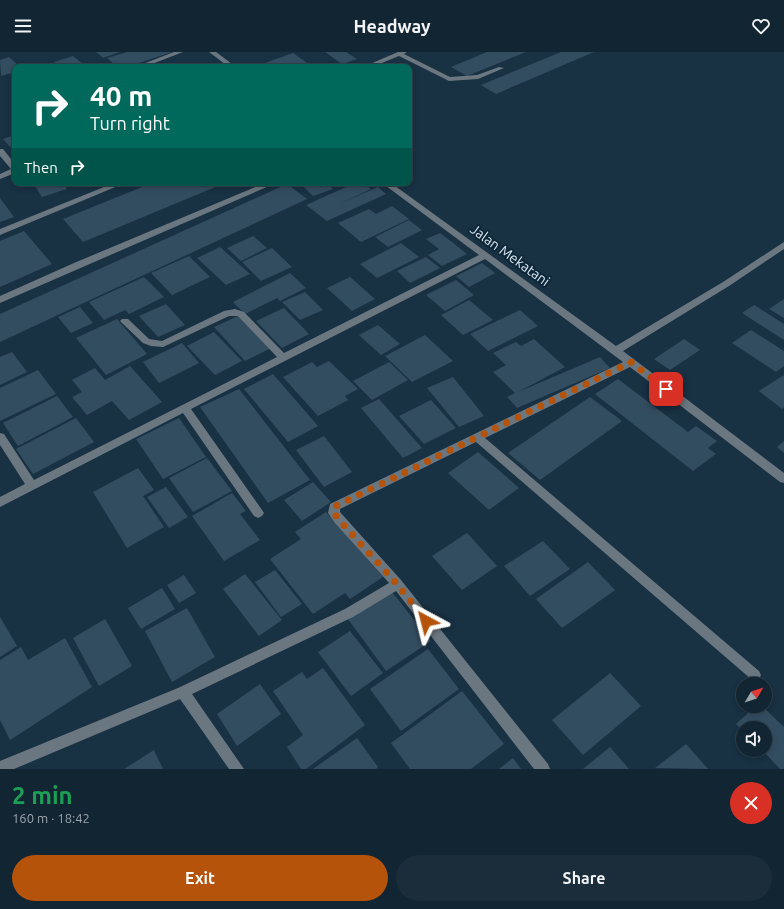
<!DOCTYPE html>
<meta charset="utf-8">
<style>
body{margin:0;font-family:Ubuntu,sans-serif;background:#1b2d3a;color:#f1f3f6;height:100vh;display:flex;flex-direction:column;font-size:15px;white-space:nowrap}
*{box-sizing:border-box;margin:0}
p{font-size:13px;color:#9ca5ac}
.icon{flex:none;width:22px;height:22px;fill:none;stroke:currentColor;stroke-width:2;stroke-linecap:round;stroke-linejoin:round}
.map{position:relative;height:717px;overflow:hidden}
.details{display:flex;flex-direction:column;background:#122532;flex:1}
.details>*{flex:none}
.top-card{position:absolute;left:12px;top:12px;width:400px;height:122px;border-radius:8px;box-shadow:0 2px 6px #0003,0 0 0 1px #31424d;background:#00695c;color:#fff;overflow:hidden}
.needle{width:26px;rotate:51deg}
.tools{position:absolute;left:736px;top:625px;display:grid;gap:8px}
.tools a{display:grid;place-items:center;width:36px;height:36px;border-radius:50%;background:#122532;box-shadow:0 2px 6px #0003,0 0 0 1px #31424d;font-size:20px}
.pin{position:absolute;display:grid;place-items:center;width:34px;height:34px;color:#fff;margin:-17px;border-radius:8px;box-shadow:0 2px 6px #0006}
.me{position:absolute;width:44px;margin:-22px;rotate:322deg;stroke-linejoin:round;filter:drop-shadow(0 0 3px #0008)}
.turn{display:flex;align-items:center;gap:14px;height:84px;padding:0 12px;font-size:18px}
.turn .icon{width:52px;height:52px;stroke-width:2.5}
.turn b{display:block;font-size:28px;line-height:34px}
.then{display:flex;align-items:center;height:38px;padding:0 12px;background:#0003;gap:8px;font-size:15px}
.round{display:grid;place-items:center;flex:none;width:42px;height:42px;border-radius:21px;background:#1b2d3a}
.head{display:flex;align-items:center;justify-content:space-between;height:68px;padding:0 12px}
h1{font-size:24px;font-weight:700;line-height:30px;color:#1e9e55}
.button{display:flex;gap:8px;margin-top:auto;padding:8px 12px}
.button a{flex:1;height:46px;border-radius:24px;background:#b45309;color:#fff;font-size:16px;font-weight:700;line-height:46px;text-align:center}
.button a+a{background:#1b2d3a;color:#f1f3f6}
header{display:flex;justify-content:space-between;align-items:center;height:52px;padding:0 12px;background:#122532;font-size:18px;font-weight:700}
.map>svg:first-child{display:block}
</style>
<header><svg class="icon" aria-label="menu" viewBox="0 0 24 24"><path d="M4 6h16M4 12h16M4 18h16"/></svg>Headway<svg class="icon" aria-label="heart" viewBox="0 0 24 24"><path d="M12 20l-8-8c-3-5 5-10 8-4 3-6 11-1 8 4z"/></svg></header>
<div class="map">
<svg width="784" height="717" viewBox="0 0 784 717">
<rect width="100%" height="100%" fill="#183143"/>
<!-- building -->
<g fill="#334d60">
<path d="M96,0H120L103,6Z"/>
<path d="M127,0H172L127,15H117L107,6Z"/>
<path d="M325,0H346L357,7L342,12Z"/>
<path d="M487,0H526L467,24L451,15Z"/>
<path d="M561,0H594L496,42L481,33Z"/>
<path d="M293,1L313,15H271L265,11Z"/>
<path d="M73,4L83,12L73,15H60L54,10Z"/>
<path d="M9,5L20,15H15V20L1,24L0,8Z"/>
<path d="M15,83V93L10,95L3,87Z"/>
<path d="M33,131H63L67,137L42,145Z"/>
<path d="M152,131H225L83,190L63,167Z"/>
<path d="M300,131H326L333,137L313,144Z"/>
<path d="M355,131H362L371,137L339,152L378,135L386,142L327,169L306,153Z"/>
<path d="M287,132L307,147L0,290V262Z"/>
<path d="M0,146L14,165L0,170Z"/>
<path d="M392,154L409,167L361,190L338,171L369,157L376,162Z"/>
<path d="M409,168L422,178L388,195L375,185Z"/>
<path d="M24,179L52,212L0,235V189Z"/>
<path d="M440,181L452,190L467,202L442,214L428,203L439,197L426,187Z"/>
<path d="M253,184L267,196L241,209L227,196Z"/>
<path d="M401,191L419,205L377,226L360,212Z"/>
<path d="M220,195L250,222L226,233L197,206Z"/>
<path d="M272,196L292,215L261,229L242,210Z"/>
<path d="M189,204L210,225L172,243L151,221Z"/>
<path d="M426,205L440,216L410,231L397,219Z"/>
<path d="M482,211L495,221L469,235L456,224Z"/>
<path d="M290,221L306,236L280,249L277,246L245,262L233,250Z"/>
<path d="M144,225L164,245L129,262L125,258L104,268L89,250Z"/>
<path d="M350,225L375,247L352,259L327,236Z"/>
<path d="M456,228L474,243L445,259L426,243Z"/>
<path d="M305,240L323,258L300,268L282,250Z"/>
<path d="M784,247V266L769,257Z"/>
<path d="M469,248L493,268L463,283L441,263Z"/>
<path d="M166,252L185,273L158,285L139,264Z"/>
<path d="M754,253L784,272V288L742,261Z"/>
<path d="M80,255L93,271L71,281L58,265Z"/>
<path d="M284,256L309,282L282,296L256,269Z"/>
<path d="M520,258L538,274L488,299L470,282Z"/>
<path d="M240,263L271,296L245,309L214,275Z"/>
<path d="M117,267L147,302L106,323L76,286Z"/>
<path d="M378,273L400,292L381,303L359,283Z"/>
<path d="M751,278L784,299V314L776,320L732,291Z"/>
<path d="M214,280L242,309L215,323L187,294Z"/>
<path d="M425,283L453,309L412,330L385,304Z"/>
<path d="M534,287L565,315L518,340L600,305L610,316L517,356L507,345L515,341L493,320L506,313L493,301L516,290L521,294Z"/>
<path d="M684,287L700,298L670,318L654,307Z"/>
<path d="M182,291L199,311L159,331L143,310Z"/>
<path d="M12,300L27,320L0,333V305Z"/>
<path d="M329,309L358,337L345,344L348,348L318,364L283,325L312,310L317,315Z"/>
<path d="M389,310L408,328L372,348L353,329Z"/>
<path d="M130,314L162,350L129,368L112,349L87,363L72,345L82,340L72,328L95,316L105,328Z"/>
<path d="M38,318L56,342L0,369V336Z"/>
<path d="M273,322L318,374L288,390L244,337Z"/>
<path d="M784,323V355L782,357L759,339Z"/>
<path d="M453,325L484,364L459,375L427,336Z"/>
<path d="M618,327L688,380L696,374L717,389L708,396L716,402L693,419L595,342Z"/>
<path d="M239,337L310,428L268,451L200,355Z"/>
<path d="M57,344L73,365L18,394L3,371Z"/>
<path d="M590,345L622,369L540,428L508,401Z"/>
<path d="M379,347L422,396L403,406L361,356Z"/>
<path d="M431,348L456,376L424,392L399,364Z"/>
<path d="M76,366L94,390L33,422L16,397Z"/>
<path d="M179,366L206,405L163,427L136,387Z"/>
<path d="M324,384L352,420L324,435L296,398Z"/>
<path d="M784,389V401L777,395Z"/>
<path d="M478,400L519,436L489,458L448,421Z"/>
<path d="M207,406L232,439L193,460L169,426Z"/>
<path d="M138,416L154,438L143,444L164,475L127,496L93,440Z"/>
<path d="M313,430L331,450L302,469L284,448Z"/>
<path d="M166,435L188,465L169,476L147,445Z"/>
<path d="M232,441L246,459L240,462L260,488L224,509L192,464Z"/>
<path d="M326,460L383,525L350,547L345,541L313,562L270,507L301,487L295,480Z"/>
<path d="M467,481L497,514L462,538L432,504Z"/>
<path d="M543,489L570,517L530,544L504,514Z"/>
<path d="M588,510L615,538L562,576L536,547Z"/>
<path d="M275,518L302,552L281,565L255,530Z"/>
<path d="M245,522L282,568L259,584L223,537Z"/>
<path d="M184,523L196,541L179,551L167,533Z"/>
<path d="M162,536L175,557L141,577L128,556Z"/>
<path d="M392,540L431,589L386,619L348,567Z"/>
<path d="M187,556L215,605L172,630L145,579Z"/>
<path d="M0,565L17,594L0,605Z"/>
<path d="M105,567L132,614L99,634L73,586Z"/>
<path d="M350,579L383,621L351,644L318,600Z"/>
<path d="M65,586L92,635L10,688L0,668V608L21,595L28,608Z"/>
<path d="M428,597L459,637L401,679L370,637Z"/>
<path d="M323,616L365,673L306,717H301L287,695L303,683L273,639L302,620L307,627Z"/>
<path d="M610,621L641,654L583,703L552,668Z"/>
<path d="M260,632L281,662L237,694L217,662Z"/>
<path d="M462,639L504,692L471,717H410L391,691Z"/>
<path d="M756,654H762L784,675V717H780L762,698H765V676H743V679L736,672Z"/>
<path d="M357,686L378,715L376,717H313Z"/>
<path d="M686,692L708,717L655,716Z"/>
<path d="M610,695L629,717H583Z"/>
<path d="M154,698L163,717H124Z"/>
<path d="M513,706L521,717H499Z"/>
</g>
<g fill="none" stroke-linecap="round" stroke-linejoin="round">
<!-- minor -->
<g fill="#6b7780" fill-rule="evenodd">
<path d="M174,0H183L144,15H135Z"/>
<path d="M209,0H216L236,15H229Z"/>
<path d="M398,0H407L404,2L450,25L477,23L499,15L504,16L478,27L449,29L399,4L372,15H363Z"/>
<path d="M0,97H3L15,112V121L0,127V122L11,117L0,104Z"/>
<path d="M114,131H125L0,183V177Z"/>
<path d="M265,131H276L0,251V244L74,211Z"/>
<path d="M382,131H391L616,294L723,230L784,190V197L729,234L623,299L784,421V431L780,430L630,315L485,386L759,619L761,623L759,627L755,629L751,627L476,390L340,457V460L401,528L548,712L550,717H534L396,539L353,565L192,642L244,717H229L180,647L14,717H0V709L178,636L345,557L389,531L335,471L328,461L330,452L623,310L485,207L191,357L262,458L264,461L262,464L258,466L254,464L183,361L0,455V445L25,432L0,393V381L4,382L34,428L277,305L238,264H229L163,295L151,294L143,291L122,271L120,269L122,267H128L149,287L162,289L224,259L235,257L244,260L284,301L479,203Z"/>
</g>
</g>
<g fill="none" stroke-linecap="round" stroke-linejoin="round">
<!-- route -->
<path stroke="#b45309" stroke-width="7" stroke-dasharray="0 12.6" d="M426,569L397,532L339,468L334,461V455L631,310L666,337"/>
</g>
<g text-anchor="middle" stroke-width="4" stroke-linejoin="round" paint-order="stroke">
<!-- street labels -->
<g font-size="14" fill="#d8e7f3" stroke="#0e2739">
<text transform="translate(510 203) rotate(36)" y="5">Jalan Mekatani</text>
</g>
</g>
</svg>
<div class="tools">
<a><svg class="needle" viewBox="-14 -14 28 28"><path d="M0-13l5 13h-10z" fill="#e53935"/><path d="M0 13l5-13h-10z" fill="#9ca5ac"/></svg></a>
<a><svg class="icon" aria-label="sound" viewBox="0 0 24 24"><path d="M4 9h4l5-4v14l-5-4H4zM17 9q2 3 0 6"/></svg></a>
</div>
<div class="pin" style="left:666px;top:337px;background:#d93025"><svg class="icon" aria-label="arrive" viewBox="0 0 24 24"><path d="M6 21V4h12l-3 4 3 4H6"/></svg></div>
<svg class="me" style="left:426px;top:569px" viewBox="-20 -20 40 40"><path d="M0-17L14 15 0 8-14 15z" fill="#b45309" stroke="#fff" stroke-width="4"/></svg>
<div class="top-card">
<div class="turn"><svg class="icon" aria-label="right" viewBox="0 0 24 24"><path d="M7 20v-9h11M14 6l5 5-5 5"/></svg><div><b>40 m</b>Turn right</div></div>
<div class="then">Then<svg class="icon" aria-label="right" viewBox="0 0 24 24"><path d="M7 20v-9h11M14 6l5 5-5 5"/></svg></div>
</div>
</div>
<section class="details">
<div class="head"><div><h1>2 min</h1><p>160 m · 18:42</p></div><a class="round" style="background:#d93025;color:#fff"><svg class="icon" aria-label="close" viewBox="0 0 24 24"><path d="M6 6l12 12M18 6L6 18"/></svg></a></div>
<div class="button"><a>Exit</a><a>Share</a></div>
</section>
